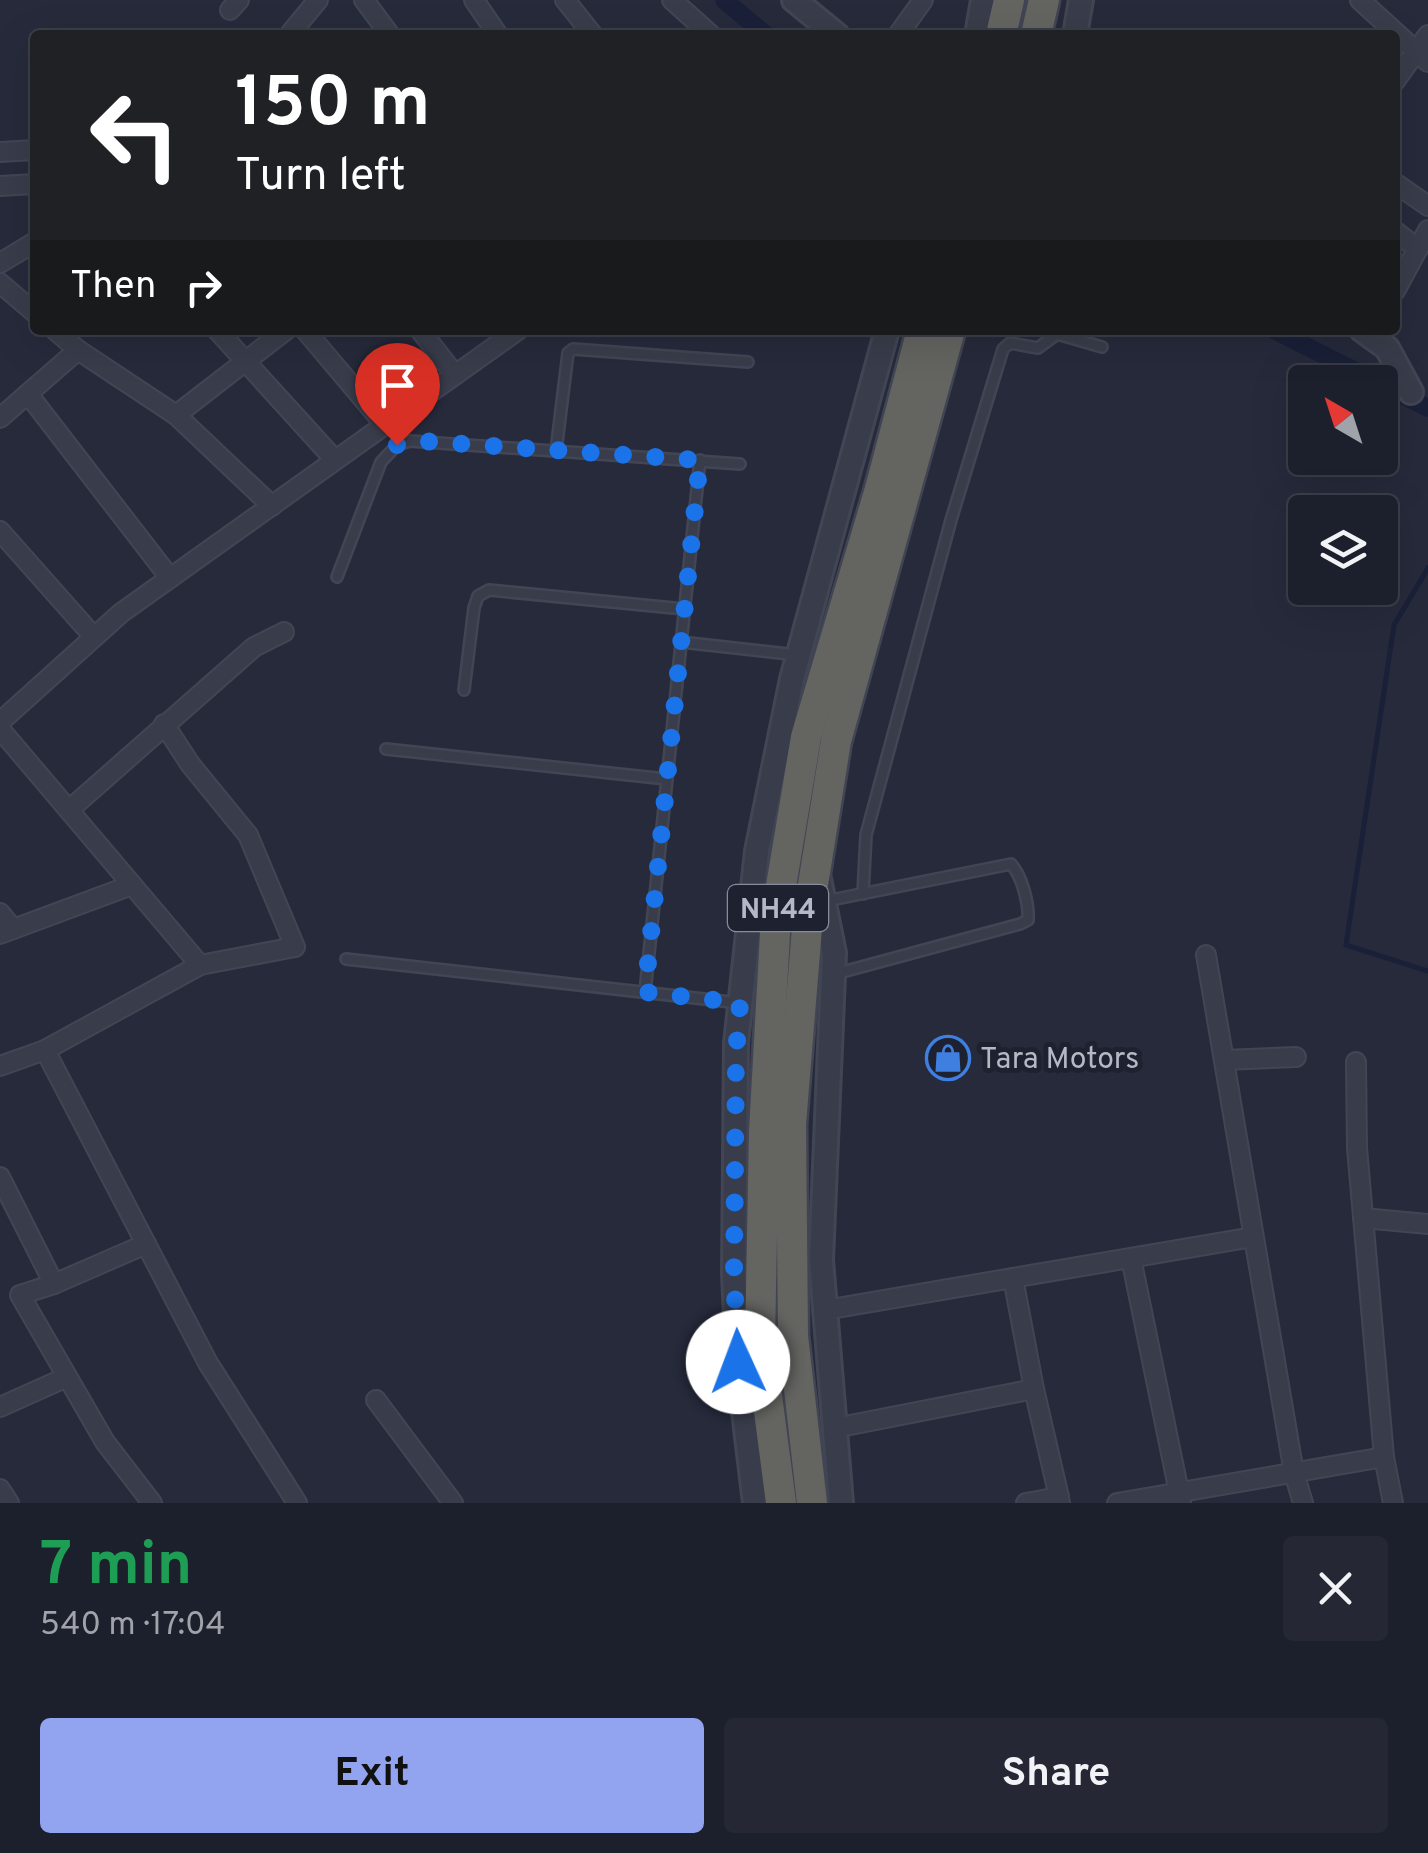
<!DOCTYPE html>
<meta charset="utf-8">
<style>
body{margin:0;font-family:Overpass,sans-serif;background:#252834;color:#f1f3f6;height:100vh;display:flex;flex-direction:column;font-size:38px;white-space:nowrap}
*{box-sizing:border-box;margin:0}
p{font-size:32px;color:#a0a3a9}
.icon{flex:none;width:55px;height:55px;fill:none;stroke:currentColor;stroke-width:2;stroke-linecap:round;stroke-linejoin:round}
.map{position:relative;height:1503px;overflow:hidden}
.details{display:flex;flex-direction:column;background:#1c202c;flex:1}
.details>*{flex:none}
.hud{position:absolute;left:30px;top:30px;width:1370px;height:305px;border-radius:10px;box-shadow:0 10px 40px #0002,0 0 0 2px #3a3e48;background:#202124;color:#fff;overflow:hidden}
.needle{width:65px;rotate:321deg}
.fabs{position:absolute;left:1288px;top:365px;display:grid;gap:20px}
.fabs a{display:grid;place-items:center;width:110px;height:110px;border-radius:10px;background:#1c202c;box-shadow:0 10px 40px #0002,0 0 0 2px #3a3e48;font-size:50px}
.pin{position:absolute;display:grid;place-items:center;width:85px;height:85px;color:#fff;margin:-102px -42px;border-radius:50% 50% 50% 0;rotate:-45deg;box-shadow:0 0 10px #0007}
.pin .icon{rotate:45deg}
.me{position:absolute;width:110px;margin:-55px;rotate:358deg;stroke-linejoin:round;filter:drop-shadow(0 0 8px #0008)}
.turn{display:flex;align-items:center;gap:35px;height:210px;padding:0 40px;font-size:45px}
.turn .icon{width:130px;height:130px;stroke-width:2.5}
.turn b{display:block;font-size:70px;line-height:85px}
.then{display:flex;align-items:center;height:95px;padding:0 40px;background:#0003;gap:20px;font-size:38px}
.round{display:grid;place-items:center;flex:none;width:105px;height:105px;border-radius:10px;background:#252834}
.head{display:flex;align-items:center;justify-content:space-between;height:170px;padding:0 40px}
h1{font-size:60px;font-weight:700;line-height:75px;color:#1e9e55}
.action{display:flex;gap:20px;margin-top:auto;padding:20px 40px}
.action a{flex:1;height:115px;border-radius:10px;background:#92a3ef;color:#111;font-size:40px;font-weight:700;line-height:115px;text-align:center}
.action a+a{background:#252834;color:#f1f3f6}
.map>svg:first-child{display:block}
</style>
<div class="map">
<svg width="1428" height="1503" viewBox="0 0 1428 1503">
<rect width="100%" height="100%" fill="#262a3b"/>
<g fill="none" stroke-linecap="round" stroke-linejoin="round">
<!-- stream -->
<path stroke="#1a2038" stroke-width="5" d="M1428,568L1394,625L1346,945L1428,971"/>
<!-- canal -->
<g stroke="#1a2038" stroke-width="18">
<path d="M724,0L766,35"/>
<path d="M1274,330L1377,382"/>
<path d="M1380,384L1428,408"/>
</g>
<defs>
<g id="service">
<path d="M556,451L568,353L573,349L748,362"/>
<path d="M337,577L381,462L397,445L410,441L740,464"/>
<path d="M681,642L797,655"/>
<path d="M464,690L474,608L478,596L489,590L684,609"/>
<path d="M386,749L666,779"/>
<path d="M863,894L866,835L951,520L1003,349L1010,343L1038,348L1057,334L1102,347"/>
<path d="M826,901L1011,864C1022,876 1029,903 1028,920L1020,924L835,974"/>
<path d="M346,959L740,1003"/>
<path d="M645,992L700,460"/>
</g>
<g id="minor">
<path d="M364,0L390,35"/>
<path d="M474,0L498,35"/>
<path d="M565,0L593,35"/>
<path d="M672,0L711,35"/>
<path d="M1360,0L1428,62"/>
<path d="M230,10L239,0"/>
<path d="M289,35L318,0"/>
<path d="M898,35L923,0"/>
<path d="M1395,81L1428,35"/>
<path d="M0,152L35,150"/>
<path d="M1395,183L1428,206"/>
<path d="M0,186L35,184"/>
<path d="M1395,231L1418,249"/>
<path d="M0,263L35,242"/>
<path d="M0,283L35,313"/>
<path d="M1395,291L1428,230"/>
<path d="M55,330L78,350L176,415L286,330"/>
<path d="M217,330L335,460"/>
<path d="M305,330L385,425"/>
<path d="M420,330L455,375"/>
<path d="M28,394L170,578"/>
<path d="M176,415L272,506"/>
<path d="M0,418L78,350"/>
<path d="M0,531L94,637"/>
<path d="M0,722L121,613L518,330"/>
<path d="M164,724L190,764L248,835L295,947L200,965"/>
<path d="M0,729L200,965L45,1050L208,1363L297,1503"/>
<path d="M69,810L254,647L284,632"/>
<path d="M0,913L13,929"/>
<path d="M0,934L132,885"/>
<path d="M1206,955L1294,1473L1303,1503"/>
<path d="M1224,1060L1296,1057"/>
<path d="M1356,1062L1357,1148L1384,1457"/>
<path d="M0,1066L45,1050"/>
<path d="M0,1177L54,1284L20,1295L105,1442L152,1503"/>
<path d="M1363,1218L1428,1224"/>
<path d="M1131,1258L1181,1502"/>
<path d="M1013,1278L1034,1389L1059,1497"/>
<path d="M54,1284L146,1244"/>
<path d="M825,1310L1253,1237"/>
<path d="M376,1400L453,1503"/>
<path d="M0,1407L67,1377"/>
<path d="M835,1428L1034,1389"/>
<path d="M0,1489L9,1503"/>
<path d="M1026,1503L1059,1497L1060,1503"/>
<path d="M1117,1503L1384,1457L1393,1503"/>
</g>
<g id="tertiary">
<path d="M794,0L837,35"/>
<path d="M977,35L983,0"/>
<path d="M1075,35L1081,0"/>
<path d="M1362,330L1387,348L1411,392"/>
<path d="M819,879L834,953L821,1260L841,1503"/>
<path d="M755,1503L738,1362L734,1274L736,1043L757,851L792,679L887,330"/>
</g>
<g id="trunk">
<path d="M1001,35L1009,0"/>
<path d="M1036,35L1044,0"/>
<path d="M781,1503L760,1342L764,1131L776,916L806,737L880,489L922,330"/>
<path d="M812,1503L793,1336L791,1124L808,916L836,741L950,330"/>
</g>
</defs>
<!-- service casing -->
<use href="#service" stroke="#424654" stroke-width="14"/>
<!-- minor casing -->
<use href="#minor" stroke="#424654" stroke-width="22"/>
<!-- tertiary casing -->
<use href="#tertiary" stroke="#424654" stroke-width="28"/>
<!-- trunk casing -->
<use href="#trunk" stroke="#414553" stroke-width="35"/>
<!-- service -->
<use href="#service" stroke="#393d4b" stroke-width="9"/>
<!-- minor -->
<use href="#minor" stroke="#393d4b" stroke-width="18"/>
<!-- tertiary -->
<use href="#tertiary" stroke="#393d4b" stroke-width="22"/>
<!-- trunk -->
<use href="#trunk" stroke="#646461" stroke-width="30"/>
</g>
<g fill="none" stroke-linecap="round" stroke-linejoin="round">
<!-- route -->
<path stroke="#1a73e8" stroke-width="18" stroke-dasharray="0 32.4" d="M397,445L421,441L700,460L645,992L740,1003L736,1055L734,1274L738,1362"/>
</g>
<!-- icons -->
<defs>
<symbol id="shop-ring" viewBox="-11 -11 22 22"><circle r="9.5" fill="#1e2230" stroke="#3f7fe0" stroke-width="1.5"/><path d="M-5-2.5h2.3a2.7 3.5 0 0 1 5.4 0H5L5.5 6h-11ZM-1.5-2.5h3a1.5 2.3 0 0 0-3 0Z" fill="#3f7fe0"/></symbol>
</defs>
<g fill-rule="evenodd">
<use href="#shop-ring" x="923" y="1033" width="50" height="50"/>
</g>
<g text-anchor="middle" stroke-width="10" stroke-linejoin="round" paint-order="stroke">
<!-- shield labels -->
<rect fill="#1e2230" stroke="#888b9a" stroke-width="2.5" x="728" y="885" width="100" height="46" rx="8"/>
<g font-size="28" font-weight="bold" fill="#b5b8c7">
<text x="778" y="918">NH44</text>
</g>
<!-- poi labels -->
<g font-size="30" fill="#b5b8c7" stroke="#1e2230" text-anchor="start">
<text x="980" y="1068">Tara Motors</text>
</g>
</g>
</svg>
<div class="fabs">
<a><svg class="needle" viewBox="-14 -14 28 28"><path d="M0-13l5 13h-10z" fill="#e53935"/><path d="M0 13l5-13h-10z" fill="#a0a3a9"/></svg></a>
<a><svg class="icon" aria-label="layers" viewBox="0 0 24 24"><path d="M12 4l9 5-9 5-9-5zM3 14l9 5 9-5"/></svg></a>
</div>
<div class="pin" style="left:397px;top:445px;background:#d93025"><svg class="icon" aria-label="arrive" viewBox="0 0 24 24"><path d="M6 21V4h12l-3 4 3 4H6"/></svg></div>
<svg class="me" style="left:738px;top:1362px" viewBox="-20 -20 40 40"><circle r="19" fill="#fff"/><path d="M0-13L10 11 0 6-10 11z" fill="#1a73e8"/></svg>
<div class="hud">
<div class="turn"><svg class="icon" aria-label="left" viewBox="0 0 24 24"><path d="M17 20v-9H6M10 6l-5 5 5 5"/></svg><div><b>150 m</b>Turn left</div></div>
<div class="then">Then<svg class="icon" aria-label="right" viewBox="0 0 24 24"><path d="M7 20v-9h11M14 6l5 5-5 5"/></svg></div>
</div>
</div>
<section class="details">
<div class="head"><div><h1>7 min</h1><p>540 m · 17:04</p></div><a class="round"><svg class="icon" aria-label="close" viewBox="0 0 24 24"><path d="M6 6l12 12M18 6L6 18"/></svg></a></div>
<div class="action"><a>Exit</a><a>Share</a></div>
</section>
